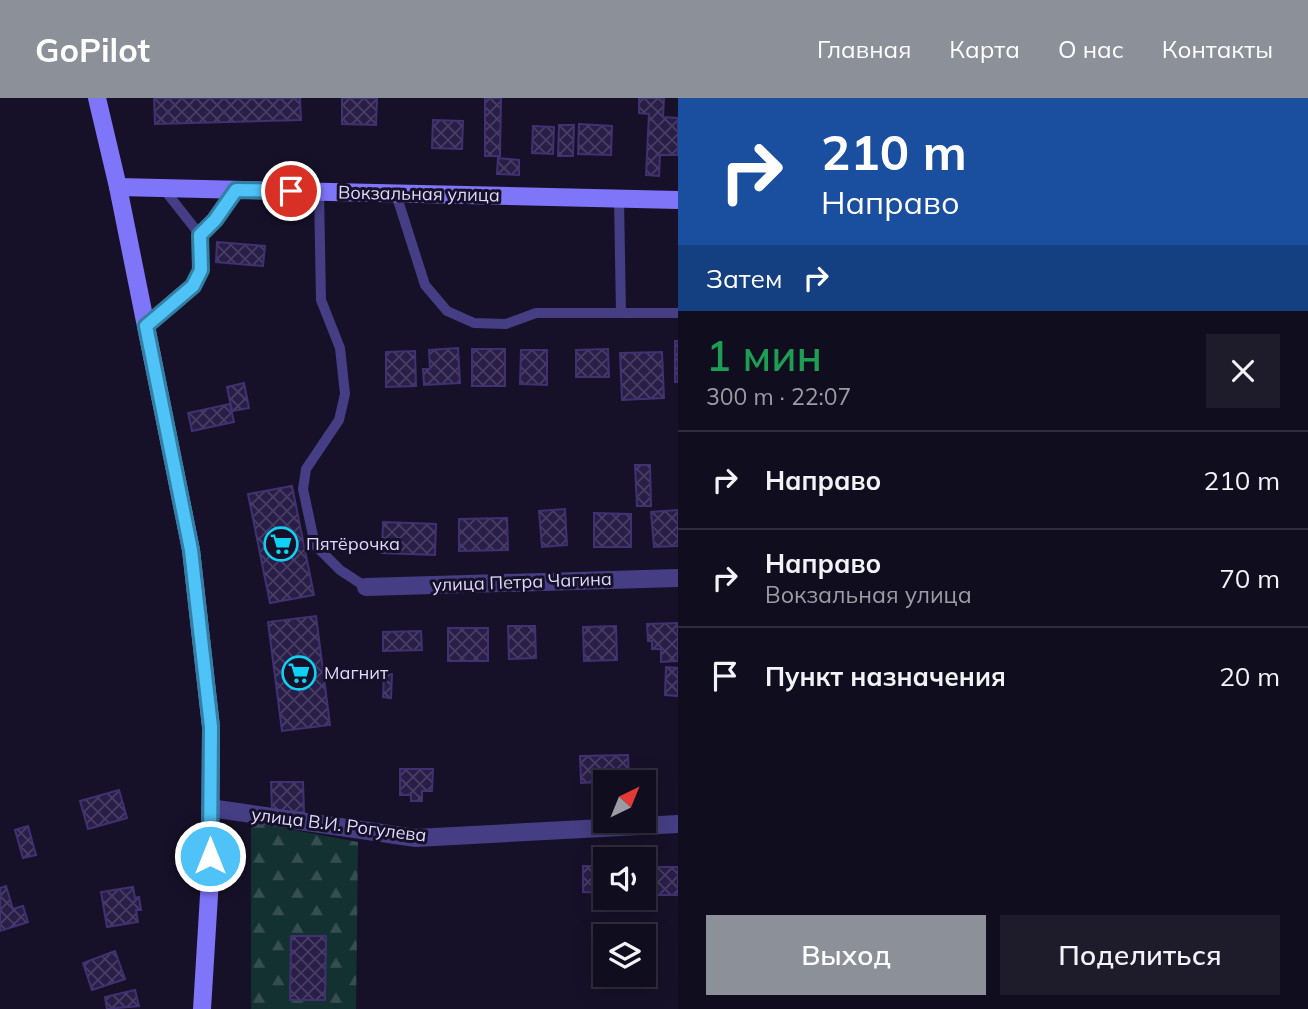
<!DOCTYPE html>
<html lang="ru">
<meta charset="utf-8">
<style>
body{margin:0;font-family:Mulish,sans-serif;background:#1e1b2b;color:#f1f3f6;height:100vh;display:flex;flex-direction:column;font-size:26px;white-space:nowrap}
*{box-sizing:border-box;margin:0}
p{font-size:23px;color:#9c9ca4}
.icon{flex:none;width:38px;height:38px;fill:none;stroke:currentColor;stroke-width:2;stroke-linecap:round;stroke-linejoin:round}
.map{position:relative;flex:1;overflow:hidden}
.details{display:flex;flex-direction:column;background:#100d1e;width:630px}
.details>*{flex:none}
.banner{background:#1a4fa0;color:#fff;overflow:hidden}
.needle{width:46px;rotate:43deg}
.fabs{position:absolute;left:593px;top:672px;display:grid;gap:14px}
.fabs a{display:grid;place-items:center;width:63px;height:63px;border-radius:0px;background:#100d1e;box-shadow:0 4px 18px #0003,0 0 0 2px #302d3c;font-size:35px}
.pin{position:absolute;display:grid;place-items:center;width:60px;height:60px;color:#fff;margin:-30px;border:4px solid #fff;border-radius:50%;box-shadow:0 2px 7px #0007}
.me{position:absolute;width:77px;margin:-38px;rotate:0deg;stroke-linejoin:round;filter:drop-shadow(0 0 5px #0008)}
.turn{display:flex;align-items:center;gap:24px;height:147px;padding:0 28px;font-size:32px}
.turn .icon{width:91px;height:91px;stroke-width:2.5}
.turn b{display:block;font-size:49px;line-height:60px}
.then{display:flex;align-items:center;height:66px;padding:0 28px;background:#0003;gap:14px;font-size:26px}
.round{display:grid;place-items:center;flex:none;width:74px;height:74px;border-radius:0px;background:#1e1b2b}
.head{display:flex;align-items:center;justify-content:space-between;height:119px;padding:0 28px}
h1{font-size:42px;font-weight:600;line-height:52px;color:#1e9e55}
.action{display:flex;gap:14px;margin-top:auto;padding:14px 28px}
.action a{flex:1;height:80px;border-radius:0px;background:#8c9099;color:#fff;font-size:28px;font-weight:600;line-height:80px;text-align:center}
.action a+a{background:#1e1b2b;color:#f1f3f6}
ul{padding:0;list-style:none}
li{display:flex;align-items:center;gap:21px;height:98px;padding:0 28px;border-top:2px solid #302d3c}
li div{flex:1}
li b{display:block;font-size:26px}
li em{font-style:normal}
header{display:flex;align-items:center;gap:42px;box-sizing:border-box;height:98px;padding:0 35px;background:#8c9099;color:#fff}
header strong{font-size:33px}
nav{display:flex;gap:38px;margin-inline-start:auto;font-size:24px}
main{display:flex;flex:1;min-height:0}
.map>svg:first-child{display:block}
</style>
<header>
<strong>GoPilot</strong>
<nav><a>Главная</a><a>Карта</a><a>О нас</a><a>Контакты</a></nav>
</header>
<main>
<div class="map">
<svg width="678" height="911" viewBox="0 0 678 911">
<defs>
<pattern id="forest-firs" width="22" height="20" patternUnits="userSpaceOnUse" patternTransform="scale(1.75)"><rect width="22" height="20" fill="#143131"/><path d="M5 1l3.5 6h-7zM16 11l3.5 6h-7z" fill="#364e50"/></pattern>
<pattern id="building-cross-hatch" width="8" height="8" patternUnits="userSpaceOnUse" patternTransform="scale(1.75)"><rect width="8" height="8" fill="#291e48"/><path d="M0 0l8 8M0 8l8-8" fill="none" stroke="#483e63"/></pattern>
</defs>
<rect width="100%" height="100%" fill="#161128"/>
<!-- forest -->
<path fill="url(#forest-firs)" d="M251,724L358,744L356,911H251Z"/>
<!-- building -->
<g fill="url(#building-cross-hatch)" stroke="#413172" stroke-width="2">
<path d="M154,0H300L301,22L155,26Z"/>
<path d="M342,0H377L376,27L342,26Z"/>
<path d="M485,0H501L500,58H485Z"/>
<path d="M639,0H664L663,19L678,20V57H660L659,78L646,77L649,16L639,15Z"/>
<path d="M433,22L463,23L462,51L432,50Z"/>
<path d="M579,26L612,28L611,57L578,56Z"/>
<path d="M559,27H574L573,58H558Z"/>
<path d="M533,28L554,29L553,56L532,55Z"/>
<path d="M498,60L519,62V77L497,76Z"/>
<path d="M217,144L265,148L263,168L216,164Z"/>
<rect x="675" y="243" width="3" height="41"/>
<path d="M458,250L460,285L424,287L423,271H430L429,252Z"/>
<rect x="472" y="251" width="33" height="37"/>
<path d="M608,251L609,279H576V252Z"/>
<path d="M521,252H547V287L520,286Z"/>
<path d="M415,253L416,288L386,289V254Z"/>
<path d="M662,254L664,300L622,302L620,255Z"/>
<path d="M244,285L249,310L232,313L227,289Z"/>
<path d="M230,306L234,324L192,333L188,315Z"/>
<path d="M635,367H650L651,408H637Z"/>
<path d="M292,388L314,497L270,505L248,396Z"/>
<path d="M565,411L567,447L542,449L539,413Z"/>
<path d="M678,412V448L654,449L651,414Z"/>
<path d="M594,415L631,416V449H594Z"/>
<path d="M507,420L508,452L459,453V421Z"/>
<path d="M383,424L436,426L435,457L382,455Z"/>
<path d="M316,518L330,627L282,633L268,524Z"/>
<path d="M678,525V563L661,564V551H652V543H648L647,526Z"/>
<path d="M508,528H535L536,560L509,561Z"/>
<path d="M616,528L617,562L584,563L583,529Z"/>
<rect x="448" y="530" width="40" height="33"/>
<path d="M421,533L422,552L383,553V534Z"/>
<path d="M666,569L678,570V598L665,597Z"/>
<path d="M384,576H392L391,600L383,599Z"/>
<path d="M628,657L629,683L581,685L580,658Z"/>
<path d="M400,671H433L432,693H422V703H411V697H400Z"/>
<path d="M271,684H303L304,714L272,715Z"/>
<path d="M119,692L127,720L88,731L80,703Z"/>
<path d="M28,728L36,757L23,760L15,732Z"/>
<path d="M583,768H606V795L583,794Z"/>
<rect x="647" y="769" width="31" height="28"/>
<path d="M6,788L13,811L23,808L28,824L0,833V790Z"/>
<path d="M133,789L135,800L139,799L141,812H136L138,824L107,829L101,794Z"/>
<path d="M291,838H326L325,902H290Z"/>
<path d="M115,853L125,881L92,892L83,865Z"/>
<path d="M135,892L139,908L107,911L105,899Z"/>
</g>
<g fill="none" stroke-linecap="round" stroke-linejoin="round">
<!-- lane -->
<g stroke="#453e84" stroke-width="10">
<path d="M319,94L321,202L340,250L345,296L339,322L306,371L303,391L315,447L340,472L366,489"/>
<path d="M396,96L425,187L447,213L474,225L506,226L536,215H678"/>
<path d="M619,101L621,215"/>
<path d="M200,137L215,122L236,92"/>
<path d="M146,228L193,188L201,172L200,137L163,90"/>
</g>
<!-- street -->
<g stroke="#453e84" stroke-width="18">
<path d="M366,489L678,480"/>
<path d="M210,710L416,740L678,726"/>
</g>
<!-- secondary -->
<g stroke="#7f75f9" stroke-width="18">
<path d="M97,0L118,89L191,452L211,629L210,781L202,911"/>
<path d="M118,89L678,102"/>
</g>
</g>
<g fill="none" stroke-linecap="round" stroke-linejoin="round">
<defs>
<path id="route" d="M210,758L211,629L191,452L146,228L193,188L201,172L200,137L215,122L236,92L291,93"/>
</defs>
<!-- route casing -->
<use href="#route" stroke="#337fa1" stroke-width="18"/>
<!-- route -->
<use href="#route" stroke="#4fc3f7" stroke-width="12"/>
</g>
<!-- icons -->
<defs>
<symbol id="supermarket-ring" viewBox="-11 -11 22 22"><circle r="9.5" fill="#161128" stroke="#0fd1f4" stroke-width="1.5"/><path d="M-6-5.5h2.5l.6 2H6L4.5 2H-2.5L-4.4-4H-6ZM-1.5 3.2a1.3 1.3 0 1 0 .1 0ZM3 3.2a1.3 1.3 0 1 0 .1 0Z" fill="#0fd1f4"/></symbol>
</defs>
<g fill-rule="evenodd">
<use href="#supermarket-ring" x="262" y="427" width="38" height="38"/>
<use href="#supermarket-ring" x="280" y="556" width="38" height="38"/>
</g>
<g text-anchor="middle" stroke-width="6" stroke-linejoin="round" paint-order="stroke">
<!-- street labels -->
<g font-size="18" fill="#dfd9fd" stroke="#161128">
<text transform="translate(419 96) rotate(1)" y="6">Вокзальная улица</text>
<text transform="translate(522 484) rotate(-2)" y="6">улица Петра Чагина</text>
<text transform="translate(339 727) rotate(7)" y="6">улица В.И. Рогулева</text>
</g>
<!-- poi labels -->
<g font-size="18" fill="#dfd9fd" stroke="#161128" text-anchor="start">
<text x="306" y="452">Пятёрочка</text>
<text x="324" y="581">Магнит</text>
</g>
</g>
</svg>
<div class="fabs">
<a><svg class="needle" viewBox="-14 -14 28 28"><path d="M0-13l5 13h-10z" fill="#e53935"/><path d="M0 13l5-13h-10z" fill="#9c9ca4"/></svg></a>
<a><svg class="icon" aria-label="sound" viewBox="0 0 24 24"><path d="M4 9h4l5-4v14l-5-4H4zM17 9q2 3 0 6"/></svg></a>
<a><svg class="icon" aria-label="layers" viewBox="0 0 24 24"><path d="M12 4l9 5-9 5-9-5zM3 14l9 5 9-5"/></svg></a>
</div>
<div class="pin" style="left:291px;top:93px;background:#d93025"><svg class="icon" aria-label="arrive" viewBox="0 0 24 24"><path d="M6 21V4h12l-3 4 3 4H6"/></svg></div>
<svg class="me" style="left:210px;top:758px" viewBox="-20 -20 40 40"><circle r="17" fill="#4fc3f7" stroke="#fff" stroke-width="3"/><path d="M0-11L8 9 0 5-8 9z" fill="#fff"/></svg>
</div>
<section class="details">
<div class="banner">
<div class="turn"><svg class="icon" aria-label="right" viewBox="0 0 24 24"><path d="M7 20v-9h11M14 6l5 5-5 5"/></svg><div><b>210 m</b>Направо</div></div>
<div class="then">Затем<svg class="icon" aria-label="right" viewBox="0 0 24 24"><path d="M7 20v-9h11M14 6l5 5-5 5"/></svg></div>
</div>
<div class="head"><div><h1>1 мин</h1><p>300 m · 22:07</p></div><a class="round"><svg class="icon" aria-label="close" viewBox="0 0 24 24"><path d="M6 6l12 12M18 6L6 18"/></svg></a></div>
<ul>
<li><svg class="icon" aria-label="right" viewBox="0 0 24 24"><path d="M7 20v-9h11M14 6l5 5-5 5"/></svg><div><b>Направо</b></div><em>210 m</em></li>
<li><svg class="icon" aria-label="right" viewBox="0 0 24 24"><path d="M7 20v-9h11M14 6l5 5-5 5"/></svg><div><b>Направо</b><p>Вокзальная улица</p></div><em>70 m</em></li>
<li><svg class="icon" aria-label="arrive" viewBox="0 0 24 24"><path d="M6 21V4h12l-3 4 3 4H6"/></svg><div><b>Пункт назначения</b></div><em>20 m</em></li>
</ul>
<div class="action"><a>Выход</a><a>Поделиться</a></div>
</section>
</main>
